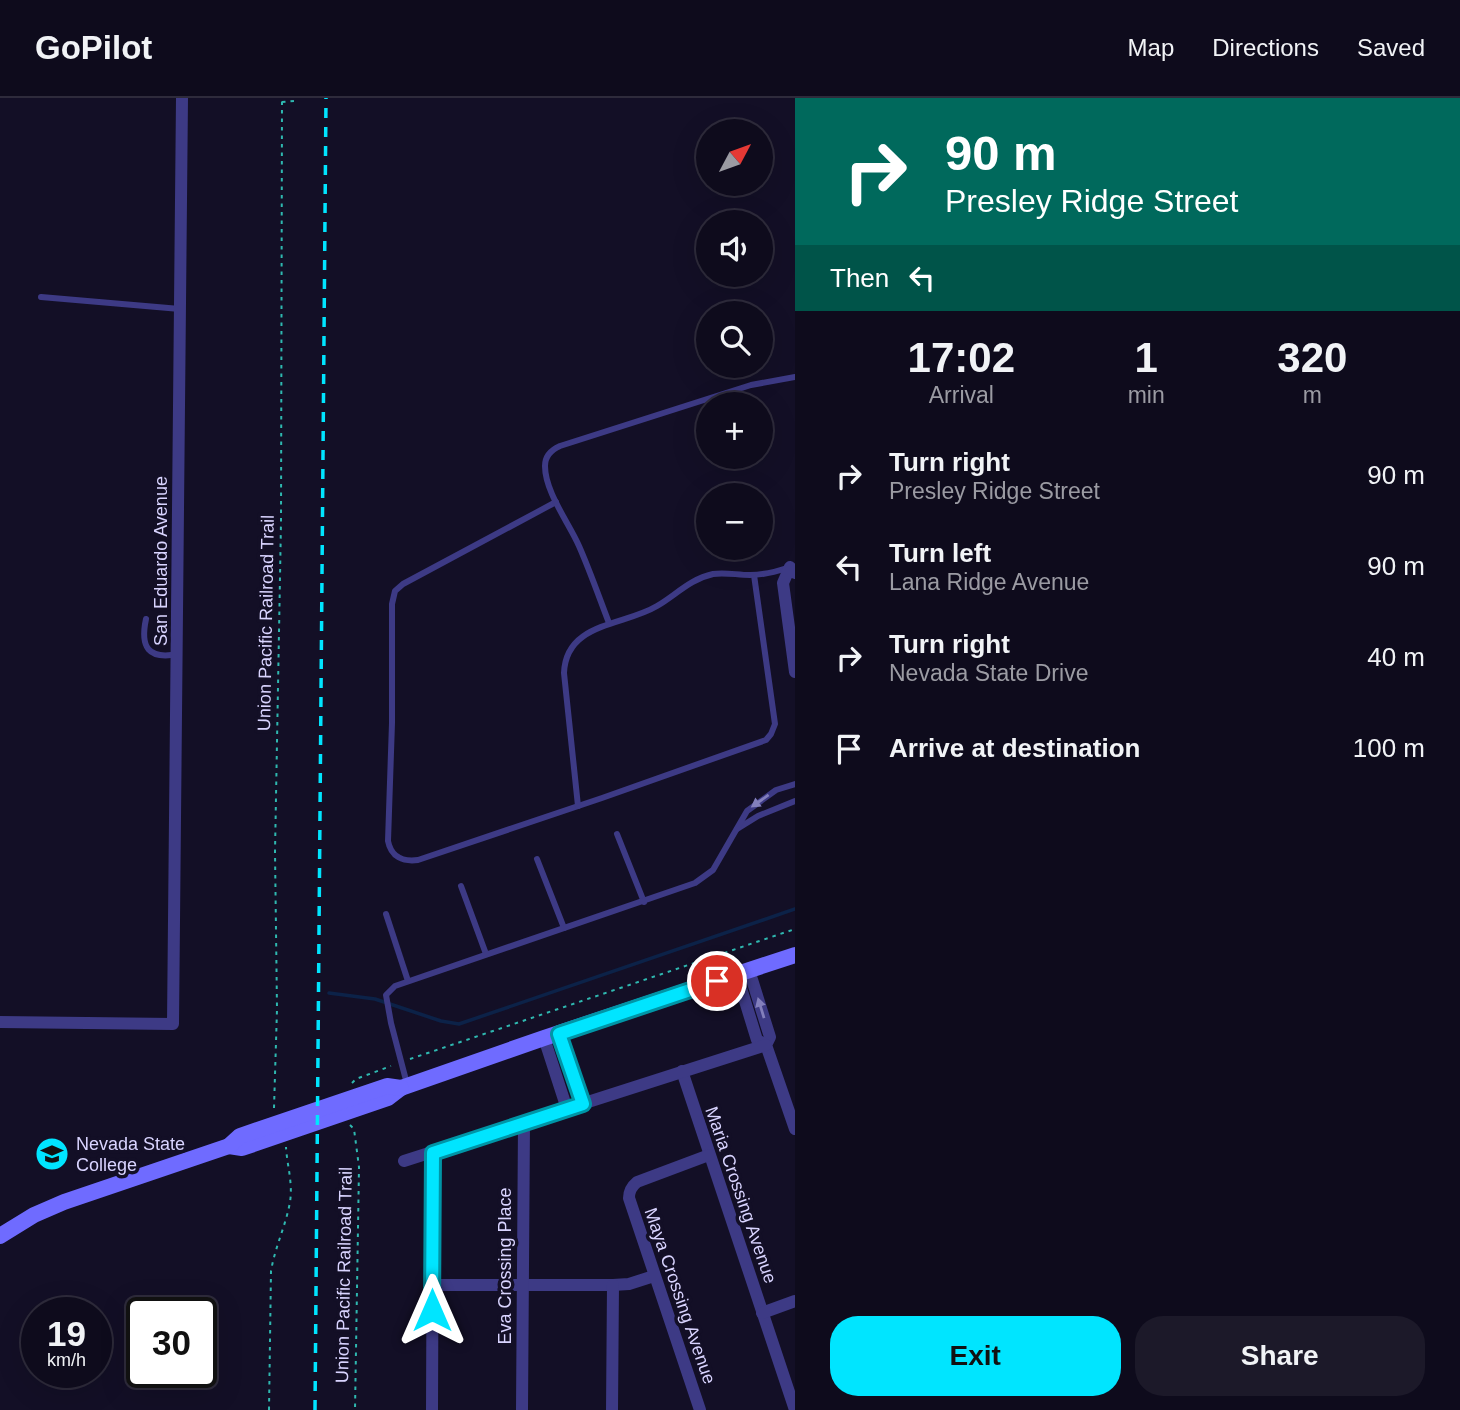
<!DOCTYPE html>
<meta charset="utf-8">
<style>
body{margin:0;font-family:Helvetica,sans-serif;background:#1c1929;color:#f1f3f6;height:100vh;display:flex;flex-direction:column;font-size:26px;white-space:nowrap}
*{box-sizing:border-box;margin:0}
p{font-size:23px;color:#9b9ba3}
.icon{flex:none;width:38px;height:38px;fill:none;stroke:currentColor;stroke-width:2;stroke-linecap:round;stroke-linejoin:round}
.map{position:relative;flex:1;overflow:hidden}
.sheet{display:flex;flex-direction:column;background:#0e0b1c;width:665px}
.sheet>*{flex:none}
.banner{background:#00695c;color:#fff;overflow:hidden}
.needle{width:46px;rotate:49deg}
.tools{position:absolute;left:696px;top:21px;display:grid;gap:14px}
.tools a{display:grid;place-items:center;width:77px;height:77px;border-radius:50%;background:#0e0b1c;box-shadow:0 7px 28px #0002,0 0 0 2px #2e2b3b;font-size:35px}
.speed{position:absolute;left:21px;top:1199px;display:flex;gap:14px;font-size:35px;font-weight:700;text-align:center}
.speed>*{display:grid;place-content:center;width:91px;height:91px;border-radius:50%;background:#0e0b1c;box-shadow:0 7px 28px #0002,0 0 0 2px #2e2b3b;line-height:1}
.speed small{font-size:18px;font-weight:400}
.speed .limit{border:4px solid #111;border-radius:10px;background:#fff;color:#111}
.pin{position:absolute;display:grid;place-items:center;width:60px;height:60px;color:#fff;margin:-30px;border:4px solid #fff;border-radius:50%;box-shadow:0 2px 7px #0007}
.me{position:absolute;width:77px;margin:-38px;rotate:0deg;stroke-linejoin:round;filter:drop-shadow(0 0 5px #0008)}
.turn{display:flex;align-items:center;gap:24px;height:147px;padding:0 35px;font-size:32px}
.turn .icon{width:91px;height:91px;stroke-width:2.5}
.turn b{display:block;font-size:49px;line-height:60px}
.then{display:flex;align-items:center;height:66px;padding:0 35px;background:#0003;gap:14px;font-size:26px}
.eta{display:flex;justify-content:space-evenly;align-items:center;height:119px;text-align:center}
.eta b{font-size:42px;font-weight:600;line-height:49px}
.action{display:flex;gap:14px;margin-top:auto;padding:14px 35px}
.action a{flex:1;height:80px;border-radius:28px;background:#00e5ff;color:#111;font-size:28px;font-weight:600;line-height:80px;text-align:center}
.action a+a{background:#1c1929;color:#f1f3f6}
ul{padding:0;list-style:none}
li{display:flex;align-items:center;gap:21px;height:91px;padding:0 35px}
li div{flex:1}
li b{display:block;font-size:26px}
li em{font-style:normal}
header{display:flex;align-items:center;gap:42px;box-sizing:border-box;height:98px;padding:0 35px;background:#0e0b1c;border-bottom:2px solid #2e2b3b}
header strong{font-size:33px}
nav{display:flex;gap:38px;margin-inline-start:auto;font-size:24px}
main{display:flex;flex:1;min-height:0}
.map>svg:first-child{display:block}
</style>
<header>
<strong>GoPilot</strong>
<nav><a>Map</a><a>Directions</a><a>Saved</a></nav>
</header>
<main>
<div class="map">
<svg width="795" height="1312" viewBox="0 0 795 1312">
<rect width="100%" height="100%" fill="#130f26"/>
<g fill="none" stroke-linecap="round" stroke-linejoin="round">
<!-- stream -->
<path stroke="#0c2248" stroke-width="3.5" d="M329,895L375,901L441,923L459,926L795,811"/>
<!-- path -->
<g stroke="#2fb8b0" stroke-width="2" stroke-dasharray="3.5 5" stroke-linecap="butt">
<path d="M282,4L294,3L297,0"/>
<path d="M410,961L795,831"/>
<path d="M352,985L356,981L391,968"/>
<path d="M274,1010L277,911L275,754L281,424L282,0"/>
<path d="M350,1027L354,1031L359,1069L355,1312"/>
<path d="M269,1312L271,1173C275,1149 286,1127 290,1104C293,1085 287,1067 286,1049"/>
</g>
<!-- lane -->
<g stroke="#3d3a85" stroke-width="6">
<path d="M41,199L180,211"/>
<path d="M556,404L403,486L395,493L392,506V625L388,743C391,759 403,764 418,762L602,700L766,642L771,636L775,626L754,477"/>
<path d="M146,521C140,549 148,562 178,556"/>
<path d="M609,525C599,499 590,473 579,448C569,425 545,394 545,368C545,358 551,352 560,348L751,287L795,279"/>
<path d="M578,708L564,575C566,524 624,528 657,508C676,497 690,481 713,476C725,474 737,477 750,477C763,477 775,474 787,470"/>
<path d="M737,731L758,718L795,703"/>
<path d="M617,736L644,804"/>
<path d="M537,761L564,830"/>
<path d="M461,788L486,856"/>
<path d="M386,816L408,883"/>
<path d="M407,986L391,925L386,897L395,888L695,785L713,772L747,713L776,692L795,686"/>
</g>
<!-- street -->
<g stroke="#3d3a85" stroke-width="12">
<path d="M795,475L790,469L783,485L795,574"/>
<path d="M749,872L770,939L766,947L795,1031"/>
<path d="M737,877L757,942L766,947"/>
<path d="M0,924L173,926L182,0"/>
<path d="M559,936L583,1006"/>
<path d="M544,940L567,1011"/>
<path d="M682,973L795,1312"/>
<path d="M404,1063L766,947"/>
<path d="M433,1187H613L629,1186L654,1178"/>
<path d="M762,1215L795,1203"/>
<path d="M432,1312L433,1055"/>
<path d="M522,1312L524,1025"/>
<path d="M612,1312L613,1187"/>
<path d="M700,1312L629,1100C629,1093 631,1089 637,1084L709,1057"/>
</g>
<!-- secondary -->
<g stroke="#6f6bff" stroke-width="16">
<path d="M229,1048L242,1050L388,1000L401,990L544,940L795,857"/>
<path d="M0,1138L34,1117L64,1104L229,1048L240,1038L387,988L401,990"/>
</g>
<!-- rail -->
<path stroke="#00e5ff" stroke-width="3.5" stroke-dasharray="10 9" stroke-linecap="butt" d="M315,1312L326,0"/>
</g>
<!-- one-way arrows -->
<defs><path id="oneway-solid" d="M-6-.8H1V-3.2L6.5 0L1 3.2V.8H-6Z" transform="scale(1.75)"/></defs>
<g fill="#837fbc">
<use href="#oneway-solid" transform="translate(760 703) rotate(145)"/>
<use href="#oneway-solid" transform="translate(761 910) rotate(-107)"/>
</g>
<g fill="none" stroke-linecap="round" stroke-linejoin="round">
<defs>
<path id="route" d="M432,1212L433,1055L583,1006L559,936L717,883"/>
</defs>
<!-- route casing -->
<use href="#route" stroke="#0095a6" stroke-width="18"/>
<!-- route -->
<use href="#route" stroke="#00e5ff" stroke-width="12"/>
</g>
<!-- icons -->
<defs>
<symbol id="university-disc" viewBox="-11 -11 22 22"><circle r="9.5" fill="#00e5ff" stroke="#130f26"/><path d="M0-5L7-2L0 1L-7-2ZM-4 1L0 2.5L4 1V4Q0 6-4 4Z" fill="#111"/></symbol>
</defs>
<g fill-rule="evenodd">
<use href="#university-disc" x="33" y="1037" width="38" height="38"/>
</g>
<g text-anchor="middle" stroke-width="7" stroke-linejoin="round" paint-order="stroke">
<!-- street labels -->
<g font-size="18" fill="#d9d4ff" stroke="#130f26">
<text transform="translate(161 463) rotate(-90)" y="6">San Eduardo Avenue</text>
<text transform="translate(266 525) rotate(-89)" y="6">Union Pacific Railroad Trail</text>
<text transform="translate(741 1097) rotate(71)" y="6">Maria Crossing Avenue</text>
<text transform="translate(505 1168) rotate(-90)" y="6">Eva Crossing Place</text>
<text transform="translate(344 1177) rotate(-89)" y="6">Union Pacific Railroad Trail</text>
<text transform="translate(680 1198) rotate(71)" y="6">Maya Crossing Avenue</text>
</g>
<!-- poi labels -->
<g font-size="18" fill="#d9d4ff" stroke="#130f26" text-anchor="start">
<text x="76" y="1052">Nevada State<tspan x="76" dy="21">College</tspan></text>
</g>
</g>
</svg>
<div class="tools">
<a><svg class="needle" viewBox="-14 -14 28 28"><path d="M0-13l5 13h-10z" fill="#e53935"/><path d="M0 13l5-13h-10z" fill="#9b9ba3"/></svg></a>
<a><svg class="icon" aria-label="sound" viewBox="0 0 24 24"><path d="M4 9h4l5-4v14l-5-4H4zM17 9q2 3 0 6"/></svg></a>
<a><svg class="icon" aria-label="search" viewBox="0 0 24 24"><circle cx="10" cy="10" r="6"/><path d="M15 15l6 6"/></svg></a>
<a>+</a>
<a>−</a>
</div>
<div class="speed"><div>19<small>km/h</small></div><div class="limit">30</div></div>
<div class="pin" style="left:717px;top:883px;background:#d93025"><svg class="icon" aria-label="arrive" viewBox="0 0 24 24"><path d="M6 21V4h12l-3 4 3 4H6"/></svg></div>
<svg class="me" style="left:432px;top:1212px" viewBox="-20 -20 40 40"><path d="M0-17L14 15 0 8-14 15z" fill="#00e5ff" stroke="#fff" stroke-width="4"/></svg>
</div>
<section class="sheet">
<div class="banner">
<div class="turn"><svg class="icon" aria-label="right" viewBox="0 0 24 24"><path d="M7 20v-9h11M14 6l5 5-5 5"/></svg><div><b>90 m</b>Presley Ridge Street</div></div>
<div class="then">Then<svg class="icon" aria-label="left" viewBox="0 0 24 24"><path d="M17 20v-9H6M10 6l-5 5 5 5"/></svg></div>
</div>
<div class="eta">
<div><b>17:02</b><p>Arrival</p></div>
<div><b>1</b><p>min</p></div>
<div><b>320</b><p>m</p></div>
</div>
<ul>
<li><svg class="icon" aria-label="right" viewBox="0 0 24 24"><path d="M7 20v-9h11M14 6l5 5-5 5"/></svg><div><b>Turn right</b><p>Presley Ridge Street</p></div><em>90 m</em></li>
<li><svg class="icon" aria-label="left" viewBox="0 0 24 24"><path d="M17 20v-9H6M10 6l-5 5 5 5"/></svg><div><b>Turn left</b><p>Lana Ridge Avenue</p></div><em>90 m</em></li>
<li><svg class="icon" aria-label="right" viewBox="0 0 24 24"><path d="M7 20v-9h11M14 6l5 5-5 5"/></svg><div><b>Turn right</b><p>Nevada State Drive</p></div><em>40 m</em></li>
<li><svg class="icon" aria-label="arrive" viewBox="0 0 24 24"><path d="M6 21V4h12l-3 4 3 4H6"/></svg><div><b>Arrive at destination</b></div><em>100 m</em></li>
</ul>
<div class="action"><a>Exit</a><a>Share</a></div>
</section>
</main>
